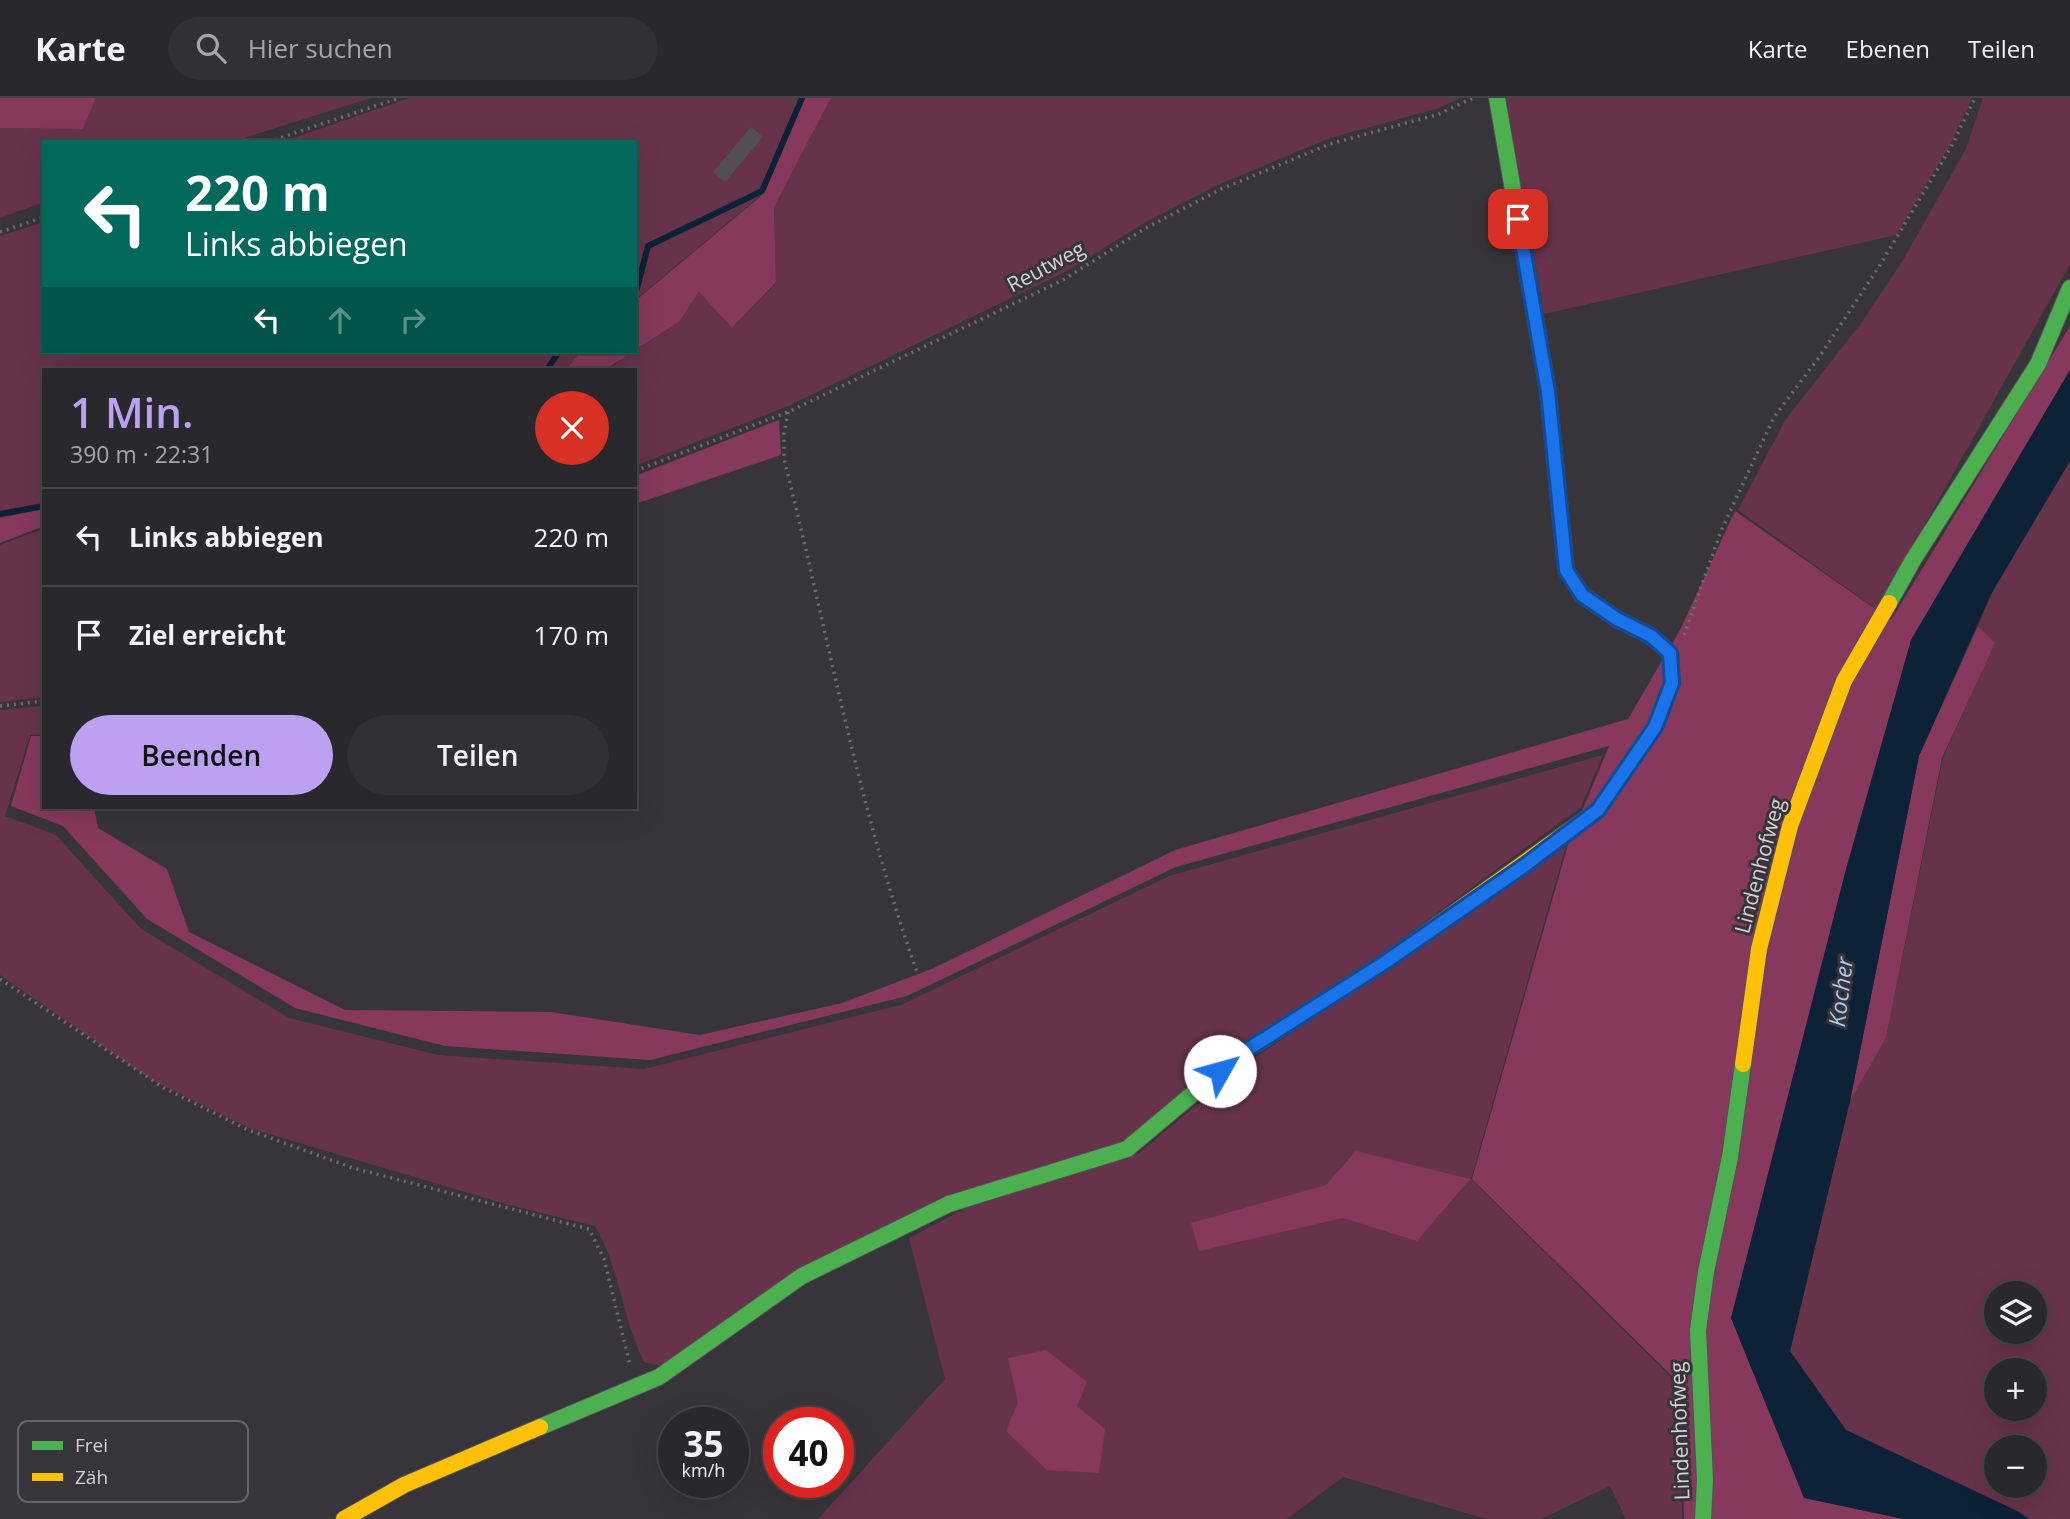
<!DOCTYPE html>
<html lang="de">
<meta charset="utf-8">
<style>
body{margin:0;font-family:"Open Sans",sans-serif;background:#313034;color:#f1f3f6;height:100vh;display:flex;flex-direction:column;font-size:26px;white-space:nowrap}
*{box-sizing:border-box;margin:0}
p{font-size:23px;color:#a5a6a9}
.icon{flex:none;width:38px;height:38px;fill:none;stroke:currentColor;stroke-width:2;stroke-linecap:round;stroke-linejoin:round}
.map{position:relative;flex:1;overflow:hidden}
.details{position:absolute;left:42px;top:270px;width:595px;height:441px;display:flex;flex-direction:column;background:#29282c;border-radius:0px;box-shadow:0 7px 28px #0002,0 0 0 2px #454448}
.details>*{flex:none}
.guide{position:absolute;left:42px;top:42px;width:595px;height:214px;border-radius:0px;box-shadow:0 7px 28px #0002,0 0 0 2px #454448;background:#00695c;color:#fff;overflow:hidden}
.tools{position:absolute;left:1984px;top:1183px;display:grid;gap:14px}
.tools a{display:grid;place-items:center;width:63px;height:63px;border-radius:50%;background:#29282c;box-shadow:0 7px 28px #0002,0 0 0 2px #454448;font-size:35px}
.speed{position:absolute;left:658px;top:1309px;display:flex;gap:14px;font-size:35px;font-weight:700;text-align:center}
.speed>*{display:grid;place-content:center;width:91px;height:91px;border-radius:50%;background:#29282c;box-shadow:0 7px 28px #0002,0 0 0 2px #454448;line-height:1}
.speed small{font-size:18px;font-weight:400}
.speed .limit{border:10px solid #d22;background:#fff;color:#111}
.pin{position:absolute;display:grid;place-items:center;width:60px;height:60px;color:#fff;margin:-30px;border-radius:14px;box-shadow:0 4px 10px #0006}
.me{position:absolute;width:77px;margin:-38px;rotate:52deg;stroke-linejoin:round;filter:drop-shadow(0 0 5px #0008)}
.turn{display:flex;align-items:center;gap:24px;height:147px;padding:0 28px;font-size:32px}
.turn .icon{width:91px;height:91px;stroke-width:2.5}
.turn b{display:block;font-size:49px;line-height:60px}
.lanes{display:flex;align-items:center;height:66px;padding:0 28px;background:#0003;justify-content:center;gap:35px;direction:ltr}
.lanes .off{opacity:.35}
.round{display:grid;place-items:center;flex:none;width:74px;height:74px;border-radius:37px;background:#313034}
.head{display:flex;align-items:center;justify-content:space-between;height:119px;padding:0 28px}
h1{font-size:42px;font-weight:600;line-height:52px;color:#bca0f2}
.cta{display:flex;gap:14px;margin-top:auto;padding:14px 28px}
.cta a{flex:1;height:80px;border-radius:42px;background:#bca0f2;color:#111;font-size:28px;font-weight:600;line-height:80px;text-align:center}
.cta a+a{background:#313034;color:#f1f3f6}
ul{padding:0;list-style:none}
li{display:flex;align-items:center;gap:21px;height:98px;padding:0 28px;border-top:2px solid #454448}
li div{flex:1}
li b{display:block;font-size:26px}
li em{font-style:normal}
header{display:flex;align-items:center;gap:42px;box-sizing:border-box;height:98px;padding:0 35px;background:#29282c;border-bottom:2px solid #454448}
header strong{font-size:33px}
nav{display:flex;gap:38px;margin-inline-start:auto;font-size:24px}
.search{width:490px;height:63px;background:#313034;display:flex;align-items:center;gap:18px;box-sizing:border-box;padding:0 24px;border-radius:38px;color:#a5a6a9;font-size:26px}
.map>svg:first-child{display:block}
</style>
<header>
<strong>Karte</strong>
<div class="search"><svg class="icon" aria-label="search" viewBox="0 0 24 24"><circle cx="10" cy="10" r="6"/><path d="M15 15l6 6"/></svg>Hier suchen</div>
<nav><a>Karte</a><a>Ebenen</a><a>Teilen</a></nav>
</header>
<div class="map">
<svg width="2070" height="1421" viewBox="0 0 2070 1421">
<rect width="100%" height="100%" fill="#37353a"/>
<!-- green -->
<g fill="#67334a" fill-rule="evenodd">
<path d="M96,0H371L231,44H44V104L0,120V30L83,31Z"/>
<path d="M410,0H805L761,97L635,202V44H281Z"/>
<path d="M831,0H1460L1439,10L1330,40L1220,86L1146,124L1063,175L788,308L635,368V271H607L679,224L699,194L732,230L776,185L774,109Z"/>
<path d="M1506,0H1972L1950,47L1896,137L1544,216Z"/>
<path d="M1983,0H2070V166L1905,462L1883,516L1738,412L1786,321L1862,224L1903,162L1966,51Z"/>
<path d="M44,124V254H581L565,271H44V411L0,420V138Z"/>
<path d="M2070,363V1421H2029L2019,1414L1846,1332L1790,1254L1850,1003L1886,940L1943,660L1994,545L1978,528L1992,495ZM1997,1195H2035V1234H1997ZM1997,1272H2035V1311H1997ZM1997,1349H2035V1388H1997Z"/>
<path d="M44,430V599L0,604V447Z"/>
<path d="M44,608V637H30L5,718L56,737L141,831L289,920L438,957L644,971L901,907L1169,778L1603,657L1581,709L1126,1044L948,1099L660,1268L644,1264C622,1220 620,1170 595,1128L509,1107L249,1030L150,981L0,877V612Z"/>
<path d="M1566,748L1471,1081L1680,1288L1682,1421H1626L1610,1388L1541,1421H1486L1343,1379L1287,1421H818L945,1281L909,1140L964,1111L1139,1055L1247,965Z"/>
</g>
<!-- forest -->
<g fill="#87385d">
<path d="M0,0H96L83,31L0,30Z"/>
<path d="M805,0H831L774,109L776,184L732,230L699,194L679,224L635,252V203L761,98Z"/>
<path d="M2070,228V272L1911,542L1731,1220L1804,1399L1903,1421H1684L1681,1287L1472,1081L1568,747L1609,648L1176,769L907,898L650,962L445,948L295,910L147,821L63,728L11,708L31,638H44V709H94L98,730L167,771L189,834L345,912L551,914L700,937L842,905L934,870L1175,752L1628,621L1680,532L1735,413L1891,522Z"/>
<path d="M581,254H633L606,271H566Z"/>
<path d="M779,322L781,357L635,406V378Z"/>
<path d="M44,411V428L0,445V420Z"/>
<path d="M1978,528L1995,545L1942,660L1886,940L1850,1003L1919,658Z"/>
<path d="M1356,1053L1470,1081L1417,1143L1343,1120L1199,1153L1191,1125L1326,1087Z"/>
<path d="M1046,1252L1087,1284L1077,1308L1105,1331L1099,1375L1047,1372L1006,1333L1018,1304L1008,1260Z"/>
</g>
<!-- water -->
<path fill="#0d2236" d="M2070,272V363L1992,494L1919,658L1850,1003L1790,1253L1846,1332L2019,1414L2029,1421H1903L1804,1400L1731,1220L1846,771L1911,542Z"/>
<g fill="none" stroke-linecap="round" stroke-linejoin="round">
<!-- stream -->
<g stroke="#0d2236" stroke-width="6">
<path d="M635,198L648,148L762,93L802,0"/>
<path d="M547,271L559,254"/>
<path d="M0,416L44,408"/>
</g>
</g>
<!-- building -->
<path fill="#514f53" d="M751,29L763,39L725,84L713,74Z"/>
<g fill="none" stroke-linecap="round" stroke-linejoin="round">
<defs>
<g id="fast">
<path d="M1497,0L1548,294L1566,472L1582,497L1617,521L1651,538L1670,555L1672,585L1655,629L1641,649"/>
<path d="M1889,505L1913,462L2038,266L2070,190"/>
<path d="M540,1329L659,1279L802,1178L949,1106L1127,1051L1239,957L1351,886"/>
<path d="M1703,1421L1705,1382L1698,1232L1706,1174L1730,1059L1743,966"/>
</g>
<g id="slow">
<path d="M1351,886L1384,865L1598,712L1641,649"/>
<path d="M1743,966L1759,851L1790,728L1844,583L1889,505"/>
<path d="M344,1421L404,1387L540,1329"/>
</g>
</defs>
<!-- fast casing -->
<use href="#fast" stroke="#535155" stroke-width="18"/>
<!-- slow casing -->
<use href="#slow" stroke="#535155" stroke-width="18"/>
<!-- path -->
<g stroke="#6e6d70" stroke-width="3.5" stroke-dasharray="2 5" stroke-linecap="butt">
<path d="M268,44L399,0"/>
<path d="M0,134L44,119"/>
<path d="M788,314L784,336V361C827,531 858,709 917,874"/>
<path d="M635,373L788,314L1063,182L1146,130L1219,92L1330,46L1439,16L1473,0"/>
<path d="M1684,537L1721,433L1774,319L1820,258L1880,167L1951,49L1975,0"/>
<path d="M0,608L44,603"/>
<path d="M0,881L164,990L246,1031L353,1070L589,1131L604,1161L630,1267"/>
</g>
<!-- fast -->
<use href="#fast" stroke="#4caf50" stroke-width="16"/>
<!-- slow -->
<use href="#slow" stroke="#ffc107" stroke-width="16"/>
</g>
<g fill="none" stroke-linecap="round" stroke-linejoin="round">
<defs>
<path id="route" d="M1220,973L1239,957L1384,865L1524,768L1598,712L1655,629L1672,585L1670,555L1651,538L1617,521L1582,497L1566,472L1548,294L1518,121"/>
</defs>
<!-- route casing -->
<use href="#route" stroke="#114b97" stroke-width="18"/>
<!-- route -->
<use href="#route" stroke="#1a73e8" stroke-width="12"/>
</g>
<g text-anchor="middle" stroke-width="6" stroke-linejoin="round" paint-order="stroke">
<!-- street labels -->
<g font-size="21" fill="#d4d2d6" stroke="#37343b">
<text transform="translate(1046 169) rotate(-28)" y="7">Reutweg</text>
<text transform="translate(1760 768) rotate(-75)" y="7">Lindenhofweg</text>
<text transform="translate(1680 1333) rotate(-92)" y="7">Lindenhofweg</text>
</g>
<!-- water labels -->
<g font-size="23" font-style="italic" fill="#a9cbf0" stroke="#37343b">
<text transform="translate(1841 894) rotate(-83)" y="8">Kocher</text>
</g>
</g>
<!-- legend -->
<rect x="18" y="1323" width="230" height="81" rx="10" fill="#37343b" stroke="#66636a" stroke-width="2"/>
<rect x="32" y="1343" width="31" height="9" fill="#4caf50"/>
<rect x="32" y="1375" width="31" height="8" fill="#ffc107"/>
<g font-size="19" fill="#d4d2d6">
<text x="75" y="1354">Frei</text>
<text x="75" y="1386">Zäh</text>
</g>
</svg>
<div class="tools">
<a><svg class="icon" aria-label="layers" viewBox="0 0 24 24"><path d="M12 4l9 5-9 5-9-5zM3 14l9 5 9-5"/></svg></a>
<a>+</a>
<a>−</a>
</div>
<div class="speed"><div>35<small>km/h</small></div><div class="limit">40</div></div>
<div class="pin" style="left:1518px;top:121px;background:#d93025"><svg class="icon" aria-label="arrive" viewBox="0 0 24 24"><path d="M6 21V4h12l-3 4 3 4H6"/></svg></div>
<svg class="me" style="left:1220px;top:973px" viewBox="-20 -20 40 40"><circle r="19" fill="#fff"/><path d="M0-13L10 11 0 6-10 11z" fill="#1a73e8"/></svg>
<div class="guide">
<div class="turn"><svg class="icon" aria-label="left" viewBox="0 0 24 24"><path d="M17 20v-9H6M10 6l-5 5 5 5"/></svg><div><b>220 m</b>Links abbiegen</div></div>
<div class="lanes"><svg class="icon" aria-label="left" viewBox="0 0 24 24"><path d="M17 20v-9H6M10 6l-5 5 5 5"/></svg><svg class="icon off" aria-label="ahead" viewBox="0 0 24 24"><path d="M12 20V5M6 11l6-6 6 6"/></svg><svg class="icon off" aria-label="right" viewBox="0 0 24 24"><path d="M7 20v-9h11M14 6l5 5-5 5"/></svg></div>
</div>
<section class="details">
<div class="head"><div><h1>1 Min.</h1><p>390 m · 22:31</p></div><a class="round" style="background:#d93025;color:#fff"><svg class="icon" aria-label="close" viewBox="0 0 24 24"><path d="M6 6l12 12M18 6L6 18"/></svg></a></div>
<ul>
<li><svg class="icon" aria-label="left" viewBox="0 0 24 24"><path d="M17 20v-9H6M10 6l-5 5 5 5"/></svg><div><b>Links abbiegen</b></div><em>220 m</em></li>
<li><svg class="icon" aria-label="arrive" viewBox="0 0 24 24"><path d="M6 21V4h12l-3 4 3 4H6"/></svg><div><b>Ziel erreicht</b></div><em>170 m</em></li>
</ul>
<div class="cta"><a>Beenden</a><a>Teilen</a></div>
</section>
</div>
